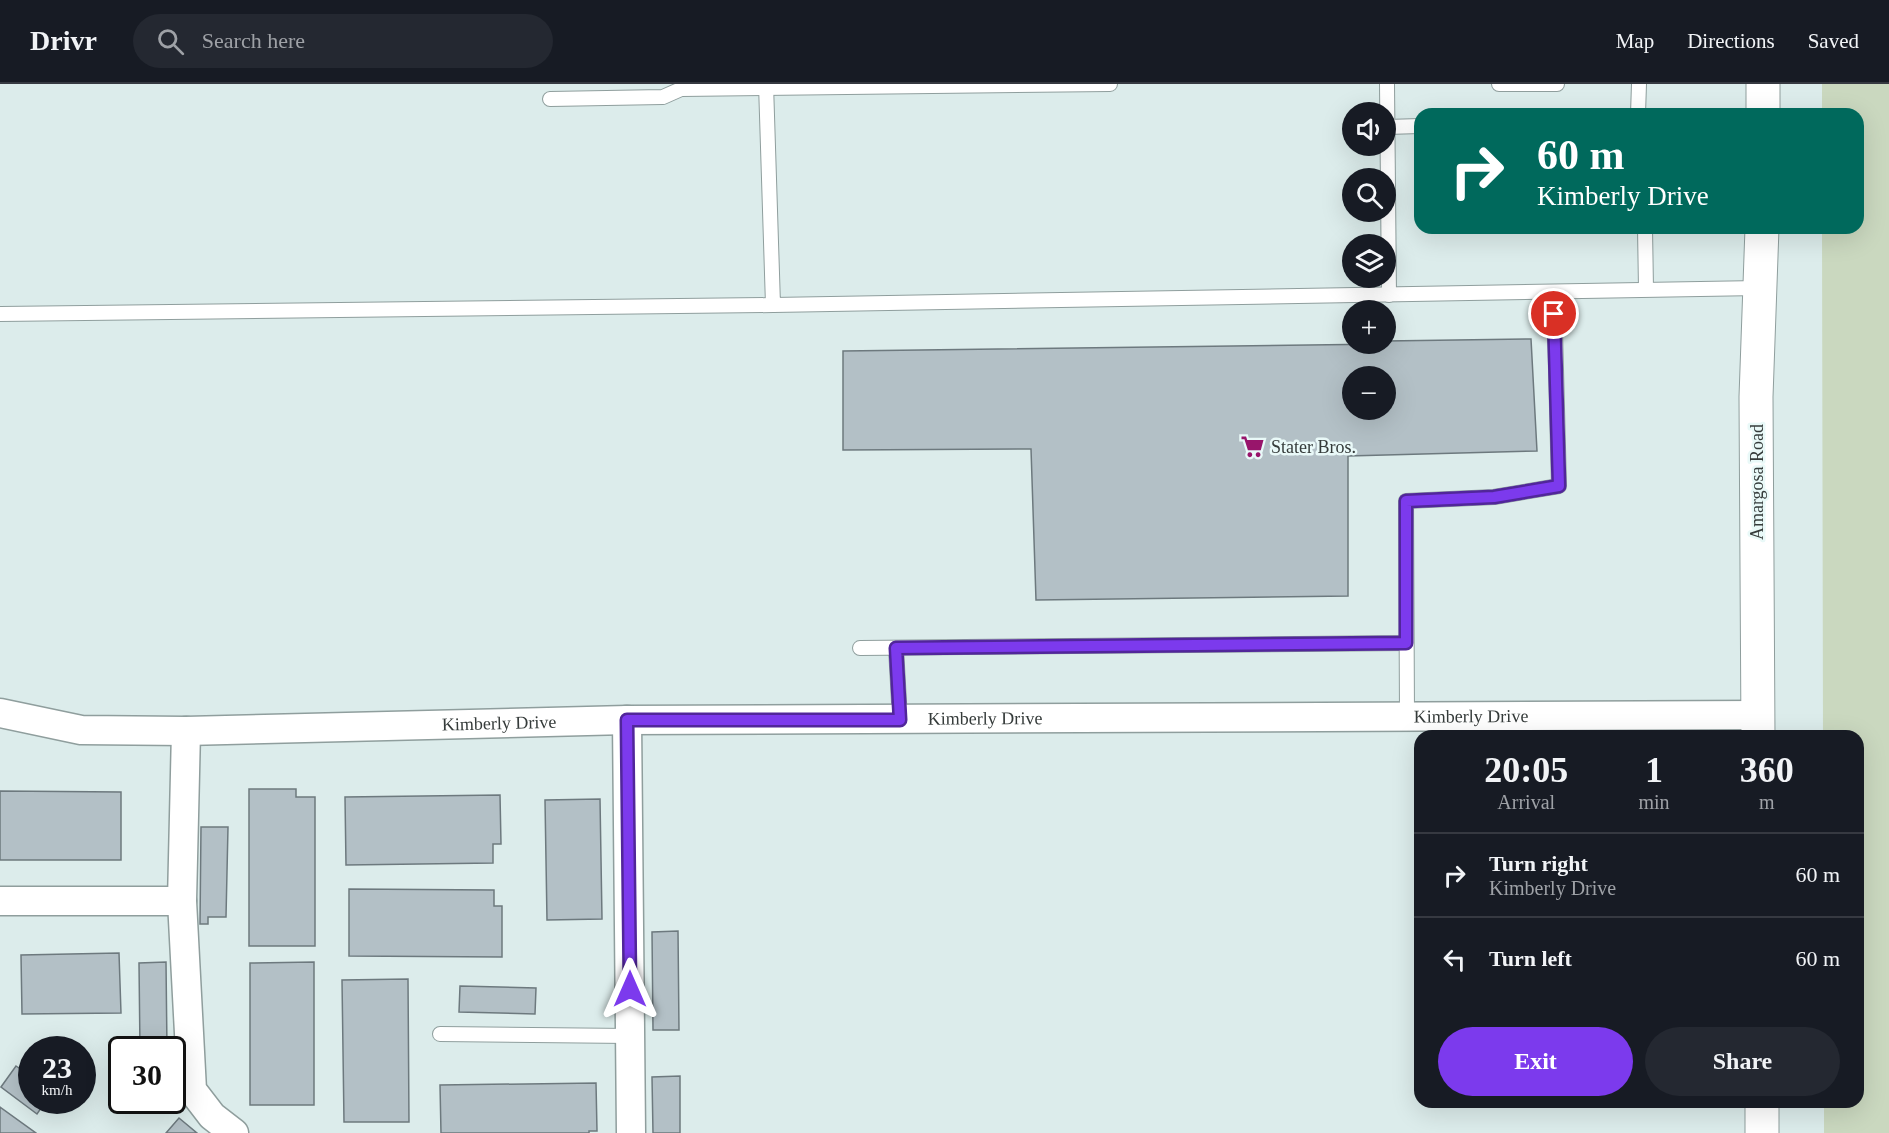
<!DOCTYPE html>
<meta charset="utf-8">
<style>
body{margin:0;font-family:Georgia,serif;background:#242831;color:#f1f3f6;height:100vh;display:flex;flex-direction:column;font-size:22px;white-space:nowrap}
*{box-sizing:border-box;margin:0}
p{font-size:20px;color:#9ea1a6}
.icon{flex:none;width:33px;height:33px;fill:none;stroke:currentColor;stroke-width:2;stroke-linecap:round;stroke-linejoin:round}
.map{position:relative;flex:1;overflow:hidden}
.panel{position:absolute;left:1414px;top:646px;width:450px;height:378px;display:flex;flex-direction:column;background:#171b24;border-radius:18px;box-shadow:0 6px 24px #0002}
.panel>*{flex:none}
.guide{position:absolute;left:1414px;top:24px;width:450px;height:126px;border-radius:18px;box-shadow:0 6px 24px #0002;background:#00695c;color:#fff;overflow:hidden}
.buttons{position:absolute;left:1342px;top:18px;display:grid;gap:12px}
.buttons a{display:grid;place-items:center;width:54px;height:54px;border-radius:50%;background:#171b24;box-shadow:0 6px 24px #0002;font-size:30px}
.speed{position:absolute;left:18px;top:952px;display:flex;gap:12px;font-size:30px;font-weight:700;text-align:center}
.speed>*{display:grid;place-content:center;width:78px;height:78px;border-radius:50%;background:#171b24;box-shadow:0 6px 24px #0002;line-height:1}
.speed small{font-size:15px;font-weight:400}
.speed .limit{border:3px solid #111;border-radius:9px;background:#fff;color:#111}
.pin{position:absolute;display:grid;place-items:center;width:51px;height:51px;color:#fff;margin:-26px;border:3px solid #fff;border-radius:50%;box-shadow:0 2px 6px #0007}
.me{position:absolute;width:66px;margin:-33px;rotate:0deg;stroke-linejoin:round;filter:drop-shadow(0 0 4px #0008)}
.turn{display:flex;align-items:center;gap:21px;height:126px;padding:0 24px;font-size:27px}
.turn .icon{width:78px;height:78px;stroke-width:2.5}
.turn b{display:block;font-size:42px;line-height:51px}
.eta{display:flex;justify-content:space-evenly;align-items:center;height:102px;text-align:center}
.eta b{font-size:36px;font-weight:600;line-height:42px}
.action{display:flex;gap:12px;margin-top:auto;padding:12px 24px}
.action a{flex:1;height:69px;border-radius:36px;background:#7c3aed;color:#fff;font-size:24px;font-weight:600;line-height:69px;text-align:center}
.action a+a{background:#242831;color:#f1f3f6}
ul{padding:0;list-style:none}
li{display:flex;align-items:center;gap:18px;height:84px;padding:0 24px;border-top:2px solid #363941}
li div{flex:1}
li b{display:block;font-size:22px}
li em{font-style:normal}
header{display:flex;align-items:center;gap:36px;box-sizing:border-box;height:84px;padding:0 30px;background:#171b24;border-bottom:2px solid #363941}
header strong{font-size:28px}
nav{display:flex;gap:33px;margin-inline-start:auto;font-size:21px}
.search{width:420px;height:54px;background:#242831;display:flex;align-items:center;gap:15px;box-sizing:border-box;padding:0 21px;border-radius:33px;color:#9ea1a6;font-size:22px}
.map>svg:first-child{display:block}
</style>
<header>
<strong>Drivr</strong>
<div class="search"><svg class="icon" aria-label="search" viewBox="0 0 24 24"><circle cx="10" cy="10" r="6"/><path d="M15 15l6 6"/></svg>Search here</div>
<nav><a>Map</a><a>Directions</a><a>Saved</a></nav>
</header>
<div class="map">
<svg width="1889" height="1049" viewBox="0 0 1889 1049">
<rect width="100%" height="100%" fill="#dceceb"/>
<!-- green -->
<path fill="#cad8bf" d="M1822,0H1889V1049H1824V1019L1858,1018V652H1823L1822,144H1858V30H1822Z"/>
<!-- building -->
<g fill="#b3c0c6" stroke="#6d797e" stroke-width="1.5" fill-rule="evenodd">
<path d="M1531,255L1537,367L1348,372V512L1036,516L1031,365L843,366V267L1386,260V257ZM1353,292H1386V326H1353Z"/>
<path d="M249,705H296V713H315V862H249Z"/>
<path d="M0,707L121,708V776H0Z"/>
<path d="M500,711L501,760H493V779L346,781L345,713Z"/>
<path d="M600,715L602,835L547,836L545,716Z"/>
<path d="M201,743H228L226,833H208V840H200Z"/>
<path d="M349,805L494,806V822H502V873L349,872Z"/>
<path d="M678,847L679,946H653L652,848Z"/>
<path d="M119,869L121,929L22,930L21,871Z"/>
<path d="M166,878L167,966H140L139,879Z"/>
<path d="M314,878V1021H250V879Z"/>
<path d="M408,895L409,1038H344L342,896Z"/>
<path d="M460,902L536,904L535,930L459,928Z"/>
<path d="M16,982L32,993V1017H46L37,1030L1,1003Z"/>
<path d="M680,992V1049H653L652,993Z"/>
<path d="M596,999L597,1047H589V1049H441L440,1001Z"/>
<path d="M0,1023L36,1049H0Z"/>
<path d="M179,1034L197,1049H166Z"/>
</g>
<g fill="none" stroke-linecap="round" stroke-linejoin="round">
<defs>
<g id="service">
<path d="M766,0L773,221L1759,204"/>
<path d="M1387,0L1389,211"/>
<path d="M1499,0H1557"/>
<path d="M550,15L663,13L681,5L1110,0"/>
<path d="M1638,30L1639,0"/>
<path d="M1387,43L1420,42"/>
<path d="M1645,144L1646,205"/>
<path d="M0,230L773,221"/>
<path d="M860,564L1406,559"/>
<path d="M896,564L900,636"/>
<path d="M1407,631L1406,417L1494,413L1559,402L1554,208"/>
<path d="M440,950L630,952"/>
</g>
<g id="minor">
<path id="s1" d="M0,629L81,646L186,647L627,636L1758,631"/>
<path d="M627,636L631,1049"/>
<path d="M0,817H182L186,647"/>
<path d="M182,817L192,1006L212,1032L234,1049"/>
</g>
<g id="secondary">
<path d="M1763,0V30"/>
<path d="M1758,652L1756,313L1762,144"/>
<path d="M1762,1018V1049"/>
</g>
</defs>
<!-- service casing -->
<use href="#service" stroke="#8f9e9d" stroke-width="16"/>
<!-- minor casing -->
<use href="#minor" stroke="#8f9e9d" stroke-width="31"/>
<!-- secondary casing -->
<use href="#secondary" stroke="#8f9e9d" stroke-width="35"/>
<!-- service -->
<use href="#service" stroke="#fff" stroke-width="14"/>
<!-- minor -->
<use href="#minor" stroke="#fff" stroke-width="28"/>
<!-- secondary -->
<use href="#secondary" stroke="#fff" stroke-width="33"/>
</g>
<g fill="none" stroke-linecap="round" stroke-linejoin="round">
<defs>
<path id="route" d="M630,905L627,636H900L896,564L1406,559V417L1494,413L1559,402L1554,230"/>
</defs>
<!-- route casing -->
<use href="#route" stroke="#51269a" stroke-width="15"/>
<!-- route -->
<use href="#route" stroke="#7c3aed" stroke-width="10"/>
</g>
<!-- icons -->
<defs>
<symbol id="supermarket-bare" viewBox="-9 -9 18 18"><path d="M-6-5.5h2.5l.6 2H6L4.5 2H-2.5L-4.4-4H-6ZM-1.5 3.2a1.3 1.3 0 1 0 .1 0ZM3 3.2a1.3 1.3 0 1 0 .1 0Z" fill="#98156b" stroke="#e9f9f8" stroke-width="2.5" paint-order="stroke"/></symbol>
</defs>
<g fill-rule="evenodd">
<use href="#supermarket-bare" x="1236" y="346" width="33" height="33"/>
</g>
<g text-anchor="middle" stroke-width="5" stroke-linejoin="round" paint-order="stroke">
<!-- poi labels -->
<g font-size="18" fill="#353b3a" stroke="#e9f9f8" text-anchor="start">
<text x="1271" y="369">Stater Bros.</text>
</g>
<!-- street labels -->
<g font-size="18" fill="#353b3a" stroke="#e9f9f8">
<text transform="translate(1757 398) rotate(-90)" y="6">Amargosa Road</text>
<text dy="6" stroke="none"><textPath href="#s1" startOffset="1473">Kimberly Drive</textPath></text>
<text dy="6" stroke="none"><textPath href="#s1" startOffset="987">Kimberly Drive</textPath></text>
<text dy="6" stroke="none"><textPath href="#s1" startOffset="501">Kimberly Drive</textPath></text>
</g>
</g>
</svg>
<div class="buttons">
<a><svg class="icon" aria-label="sound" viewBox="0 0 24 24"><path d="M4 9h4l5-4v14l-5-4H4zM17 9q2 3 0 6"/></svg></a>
<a><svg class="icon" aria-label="search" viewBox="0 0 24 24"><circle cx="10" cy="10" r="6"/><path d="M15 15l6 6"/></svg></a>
<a><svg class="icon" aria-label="layers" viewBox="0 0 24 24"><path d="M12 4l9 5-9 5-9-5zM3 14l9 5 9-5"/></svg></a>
<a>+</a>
<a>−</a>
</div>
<div class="speed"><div>23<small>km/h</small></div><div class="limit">30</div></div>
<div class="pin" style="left:1554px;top:230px;background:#d93025"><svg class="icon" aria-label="arrive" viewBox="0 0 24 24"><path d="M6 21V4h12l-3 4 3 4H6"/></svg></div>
<svg class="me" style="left:630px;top:905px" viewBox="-20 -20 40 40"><path d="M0-17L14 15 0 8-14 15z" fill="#7c3aed" stroke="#fff" stroke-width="4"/></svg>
<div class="guide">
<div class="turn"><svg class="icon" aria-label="right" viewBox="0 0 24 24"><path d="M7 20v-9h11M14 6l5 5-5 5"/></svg><div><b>60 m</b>Kimberly Drive</div></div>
</div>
<section class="panel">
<div class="eta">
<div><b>20:05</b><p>Arrival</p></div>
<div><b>1</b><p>min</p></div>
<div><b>360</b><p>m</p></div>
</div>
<ul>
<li><svg class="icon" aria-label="right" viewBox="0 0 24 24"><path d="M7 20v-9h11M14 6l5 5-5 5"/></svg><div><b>Turn right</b><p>Kimberly Drive</p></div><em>60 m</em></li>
<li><svg class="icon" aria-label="left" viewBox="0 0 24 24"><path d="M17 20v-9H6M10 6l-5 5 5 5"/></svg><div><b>Turn left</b></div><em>60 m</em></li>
</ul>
<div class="action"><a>Exit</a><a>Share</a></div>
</section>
</div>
